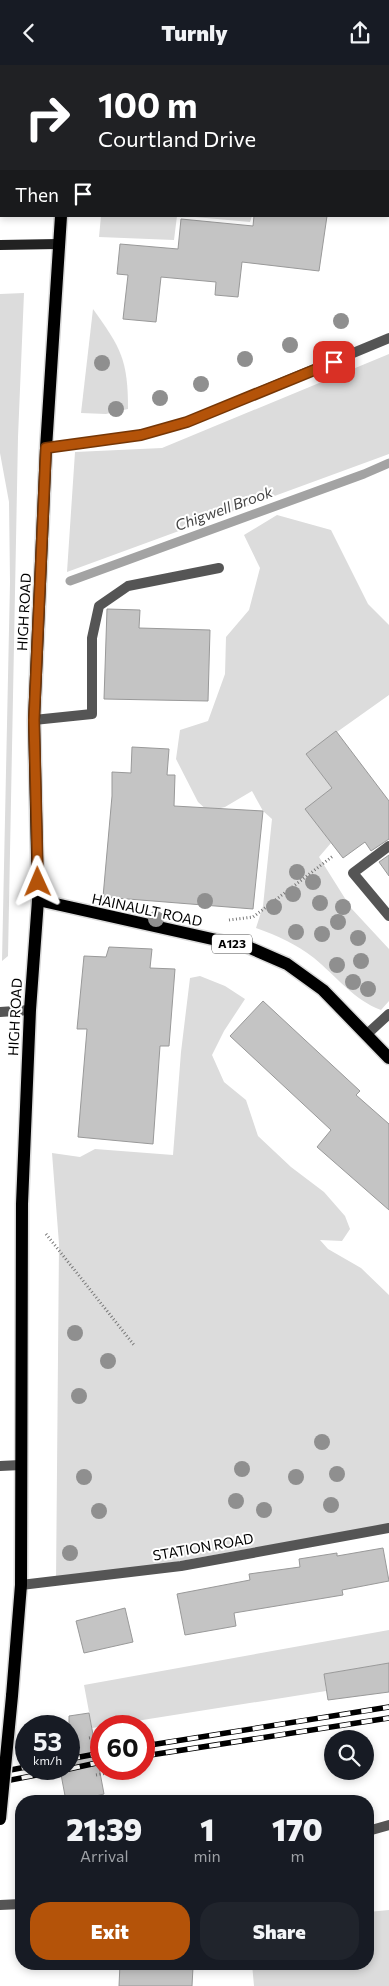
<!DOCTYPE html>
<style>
body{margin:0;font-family:Commissioner,sans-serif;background:#20242c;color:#f1f3f6;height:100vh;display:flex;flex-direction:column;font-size:19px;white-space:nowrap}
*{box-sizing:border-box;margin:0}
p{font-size:16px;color:#9ea1a6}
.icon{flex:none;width:28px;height:28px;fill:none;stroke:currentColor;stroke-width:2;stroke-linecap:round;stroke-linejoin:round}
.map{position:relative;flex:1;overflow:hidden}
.details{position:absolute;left:15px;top:1730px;width:359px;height:175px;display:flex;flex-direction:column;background:#171b24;border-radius:20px;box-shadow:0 2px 8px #0003}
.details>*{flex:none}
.top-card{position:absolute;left:0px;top:0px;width:390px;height:152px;box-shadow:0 2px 8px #0003;background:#202124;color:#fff;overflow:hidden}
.controls{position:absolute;left:324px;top:1665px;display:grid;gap:10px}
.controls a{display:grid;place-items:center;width:50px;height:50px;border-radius:50%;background:#171b24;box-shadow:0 2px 8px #0003;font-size:25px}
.speed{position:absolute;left:15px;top:1650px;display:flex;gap:10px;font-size:25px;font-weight:700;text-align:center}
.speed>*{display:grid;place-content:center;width:65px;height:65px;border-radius:50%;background:#171b24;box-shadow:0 2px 8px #0003;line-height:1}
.speed small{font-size:12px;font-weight:400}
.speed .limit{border:8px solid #d22;background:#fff;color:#111}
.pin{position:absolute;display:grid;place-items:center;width:42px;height:42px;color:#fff;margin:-21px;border-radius:10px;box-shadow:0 2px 8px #0006}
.me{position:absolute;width:55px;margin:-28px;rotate:359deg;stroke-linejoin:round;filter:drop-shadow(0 0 4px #0008)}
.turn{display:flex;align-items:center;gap:18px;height:105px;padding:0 15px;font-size:22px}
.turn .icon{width:65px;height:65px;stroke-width:2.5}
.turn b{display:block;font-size:35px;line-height:42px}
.then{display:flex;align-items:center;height:48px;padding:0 15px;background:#0003;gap:10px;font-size:19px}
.eta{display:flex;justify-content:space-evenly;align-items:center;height:85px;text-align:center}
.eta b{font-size:30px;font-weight:800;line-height:35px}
.cta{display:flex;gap:10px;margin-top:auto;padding:10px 15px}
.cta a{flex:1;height:58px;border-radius:20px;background:#b45309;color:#fff;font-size:20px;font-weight:800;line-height:58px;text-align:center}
.cta a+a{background:#20242c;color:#f1f3f6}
header{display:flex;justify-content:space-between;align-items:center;height:65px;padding:0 15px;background:#171b24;font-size:22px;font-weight:800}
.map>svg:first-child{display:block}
</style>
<header><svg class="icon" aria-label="back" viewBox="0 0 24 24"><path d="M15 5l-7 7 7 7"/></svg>Turnly<svg class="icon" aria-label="share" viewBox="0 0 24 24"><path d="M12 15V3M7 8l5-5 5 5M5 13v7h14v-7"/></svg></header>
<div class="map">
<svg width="389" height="1921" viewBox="0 0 389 1921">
<rect width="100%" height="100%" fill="#fff"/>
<!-- green -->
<g fill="#dcdcdc">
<path d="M245,0H389V115V1Z"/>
<path d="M101,151H177L174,175L99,172Z"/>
<path d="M184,151H252L250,157Z"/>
<path d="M24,228L18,372L8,891L2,896L10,517L9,437L0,388V229Z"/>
<path d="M93,244C121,283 128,295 128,344L106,349L81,348Z"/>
<path d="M389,289V389L67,507L75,387L162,383Z"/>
<path d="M277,450L331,465L368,539L389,560V630L306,689L332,723L306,744L331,778L319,792L351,843L389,884V936L381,945C354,935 336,911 314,893C296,879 278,871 256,863L263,841L272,754L263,746L252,726L225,742L208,746L198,737L176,694L180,665L208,656L225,609L226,572L249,545L260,503L244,470Z"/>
<path d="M200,911L225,921L245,934L224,966L212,990L224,1017L246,1035L258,1071L291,1102L324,1127L345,1151L350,1164L342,1176L320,1175L328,1184L361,1203L389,1230V1459L56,1518L59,1179L52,1088L80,1092L95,1084L173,1090L181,987L190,913Z"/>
<path d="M389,1565V1598L324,1609L326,1626L92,1663L84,1620Z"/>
<path d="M389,1845V1921H254L252,1899H368V1847Z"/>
</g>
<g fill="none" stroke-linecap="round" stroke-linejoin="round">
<!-- stream -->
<path stroke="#a3a3a3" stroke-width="9" d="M70,516L364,409L389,398"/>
</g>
<!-- building -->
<g fill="#c4c4c4" stroke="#999">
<path d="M254,151H327L319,206L242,197L238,232L215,230L216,217L161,212L156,257L123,254L128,210L117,209L120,179L178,184L181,154L253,161Z"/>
<path d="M107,544L140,545L139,563L210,565L208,636L104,634Z"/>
<path d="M336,666L389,736V774L371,786L365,777L343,793L305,744L332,723L306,689Z"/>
<path d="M132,682L169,684L167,710H175L174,741L263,746L253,844L103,832L112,731V707L131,708Z"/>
<path d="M389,790V811L379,797Z"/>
<path d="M109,882L152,884L150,903L175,904L169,981H160L153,1079L78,1072L87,964H77L84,891L106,892Z"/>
<path d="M263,936L360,1026L356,1030L389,1059V1145L317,1082L331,1065L230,971Z"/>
<path d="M383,1483L389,1516L342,1525L343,1530L234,1548L236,1561L185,1570L177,1529L250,1515L249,1509L300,1502L299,1494L337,1488V1491Z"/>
<path d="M125,1543L133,1577L84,1588L76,1556Z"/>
<path d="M389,1598V1627L328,1635L324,1609Z"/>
<path d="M89,1648L104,1729L92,1732L93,1736H66L60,1704H69V1651Z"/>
<path d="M120,1899L193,1902L192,1921H119Z"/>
</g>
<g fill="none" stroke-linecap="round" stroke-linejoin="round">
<defs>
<g id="primary">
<path d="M77,1L78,0"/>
<path d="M38,835L248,882L287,899L323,925L389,993"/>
<path d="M12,1631L21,1520L22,1139L30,945L38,835L34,655L46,383L61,151"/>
</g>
</defs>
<!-- primary casing -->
<use href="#primary" stroke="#dbdbdb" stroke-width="15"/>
<!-- path -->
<g stroke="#777" stroke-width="3" stroke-dasharray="1 2.5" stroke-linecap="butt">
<path d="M229,855L253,852L333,791"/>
<path d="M46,1169L134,1280"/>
<path d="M89,1673L101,1671"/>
<path d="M96,1710L130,1704"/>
</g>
<!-- service -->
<g stroke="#555" stroke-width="10">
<path d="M34,655L92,649V573L99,541L128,521L219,503"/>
<path d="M389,781L353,808L389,851"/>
<path d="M366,970L389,949"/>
<path d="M368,1766L389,1760"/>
<path d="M0,1840L21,1839"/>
</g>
<!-- minor -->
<g stroke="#555" stroke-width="10">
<path d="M0,947L30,945"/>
<path d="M0,1401L21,1400"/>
<path d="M21,1520L181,1501L389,1463"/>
</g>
<!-- tertiary -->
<path stroke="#555" stroke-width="10" d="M46,383L141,370L187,357L389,273"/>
<!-- secondary -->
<path stroke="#222" stroke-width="10" d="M0,180L58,179"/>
<!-- primary -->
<use href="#primary" stroke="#000" stroke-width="12"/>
<defs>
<g id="rail">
<path d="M144,1681L389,1642"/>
<path d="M144,1691L389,1653"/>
<path d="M69,1694L101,1688"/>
<path d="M69,1704L101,1697"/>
<path d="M0,1707L26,1702"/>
<path d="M0,1717L68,1704"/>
</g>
</defs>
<!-- rail casing -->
<use href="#rail" stroke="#000" stroke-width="5.5"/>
<!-- rail -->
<use href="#rail" stroke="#fff" stroke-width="4" stroke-dasharray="11" stroke-linecap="butt"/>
<defs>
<path id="primary-bridge" d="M0,1754L12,1631"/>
</defs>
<!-- primary-bridge casing -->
<use href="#primary-bridge" stroke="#dbdbdb" stroke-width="15" stroke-linecap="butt"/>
<!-- primary-bridge -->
<use href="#primary-bridge" stroke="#000" stroke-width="12"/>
</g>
<!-- trees -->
<g fill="#8f8f8f">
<circle cx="341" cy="256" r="8"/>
<circle cx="290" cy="280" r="8"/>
<circle cx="245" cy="294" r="8"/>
<circle cx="102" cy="298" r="8"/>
<circle cx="201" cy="319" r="8"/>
<circle cx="160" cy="333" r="8"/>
<circle cx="116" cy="344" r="8"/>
<circle cx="297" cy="807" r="8"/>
<circle cx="313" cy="817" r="8"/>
<circle cx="293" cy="829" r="8"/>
<circle cx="205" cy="836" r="8"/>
<circle cx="320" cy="838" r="8"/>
<circle cx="274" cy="842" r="8"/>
<circle cx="343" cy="842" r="8"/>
<circle cx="156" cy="854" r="8"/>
<circle cx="338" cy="857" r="8"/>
<circle cx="296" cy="867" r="8"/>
<circle cx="322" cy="869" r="8"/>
<circle cx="358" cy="873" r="8"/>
<circle cx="361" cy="896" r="8"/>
<circle cx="337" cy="900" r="8"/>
<circle cx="353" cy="917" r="8"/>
<circle cx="368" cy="924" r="8"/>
<circle cx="75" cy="1268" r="8"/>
<circle cx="108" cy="1296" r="8"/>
<circle cx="79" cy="1331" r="8"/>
<circle cx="322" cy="1377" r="8"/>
<circle cx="242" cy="1404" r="8"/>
<circle cx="337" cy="1409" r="8"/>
<circle cx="84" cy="1412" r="8"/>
<circle cx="296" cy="1412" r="8"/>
<circle cx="236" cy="1436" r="8"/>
<circle cx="331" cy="1440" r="8"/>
<circle cx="264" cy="1445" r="8"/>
<circle cx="99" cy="1446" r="8"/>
<circle cx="70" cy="1488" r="8"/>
</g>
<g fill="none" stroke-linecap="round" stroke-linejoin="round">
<defs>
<path id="route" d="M38,817L34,655L46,383L141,370L187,357L334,297"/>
</defs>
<!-- route casing -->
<use href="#route" stroke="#753606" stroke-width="12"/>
<!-- route -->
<use href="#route" stroke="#b45309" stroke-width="9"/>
</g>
<g text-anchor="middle" stroke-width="4" stroke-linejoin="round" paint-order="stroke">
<!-- shield labels -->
<rect fill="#fff" stroke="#4c4c4c" stroke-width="1" x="212" y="869.5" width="40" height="19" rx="4"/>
<g font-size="12" font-weight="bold" fill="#000">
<text x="232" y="883">A123</text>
</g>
<!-- street labels -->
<g font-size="14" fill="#000" stroke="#fff">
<text transform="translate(24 547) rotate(-87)" y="5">HIGH ROAD</text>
<text transform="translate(147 845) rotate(12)" y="5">HAINAULT ROAD</text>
<text transform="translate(15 952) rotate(-87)" y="5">HIGH ROAD</text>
<text transform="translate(203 1482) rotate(-10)" y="5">STATION ROAD</text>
</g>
<!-- water labels -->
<g font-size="15" font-style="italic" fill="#444" stroke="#fff">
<text transform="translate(224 444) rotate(-20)" y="5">Chigwell Brook</text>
</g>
</g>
</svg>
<div class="controls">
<a><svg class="icon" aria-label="search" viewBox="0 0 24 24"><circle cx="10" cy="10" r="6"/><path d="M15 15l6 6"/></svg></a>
</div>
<div class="speed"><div>53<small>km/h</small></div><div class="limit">60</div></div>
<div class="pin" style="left:334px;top:297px;background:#d93025"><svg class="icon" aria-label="arrive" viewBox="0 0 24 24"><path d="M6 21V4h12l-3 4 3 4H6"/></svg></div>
<svg class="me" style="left:38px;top:817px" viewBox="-20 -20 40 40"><path d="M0-17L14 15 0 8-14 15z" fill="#b45309" stroke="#fff" stroke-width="4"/></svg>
<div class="top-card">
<div class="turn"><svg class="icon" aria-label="right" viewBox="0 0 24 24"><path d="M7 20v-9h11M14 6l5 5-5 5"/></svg><div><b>100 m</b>Courtland Drive</div></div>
<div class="then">Then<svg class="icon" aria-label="arrive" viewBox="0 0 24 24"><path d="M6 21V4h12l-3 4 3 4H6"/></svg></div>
</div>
<section class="details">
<div class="eta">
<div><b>21:39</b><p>Arrival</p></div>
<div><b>1</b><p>min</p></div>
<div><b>170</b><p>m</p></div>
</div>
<div class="cta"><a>Exit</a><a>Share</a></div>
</section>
</div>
